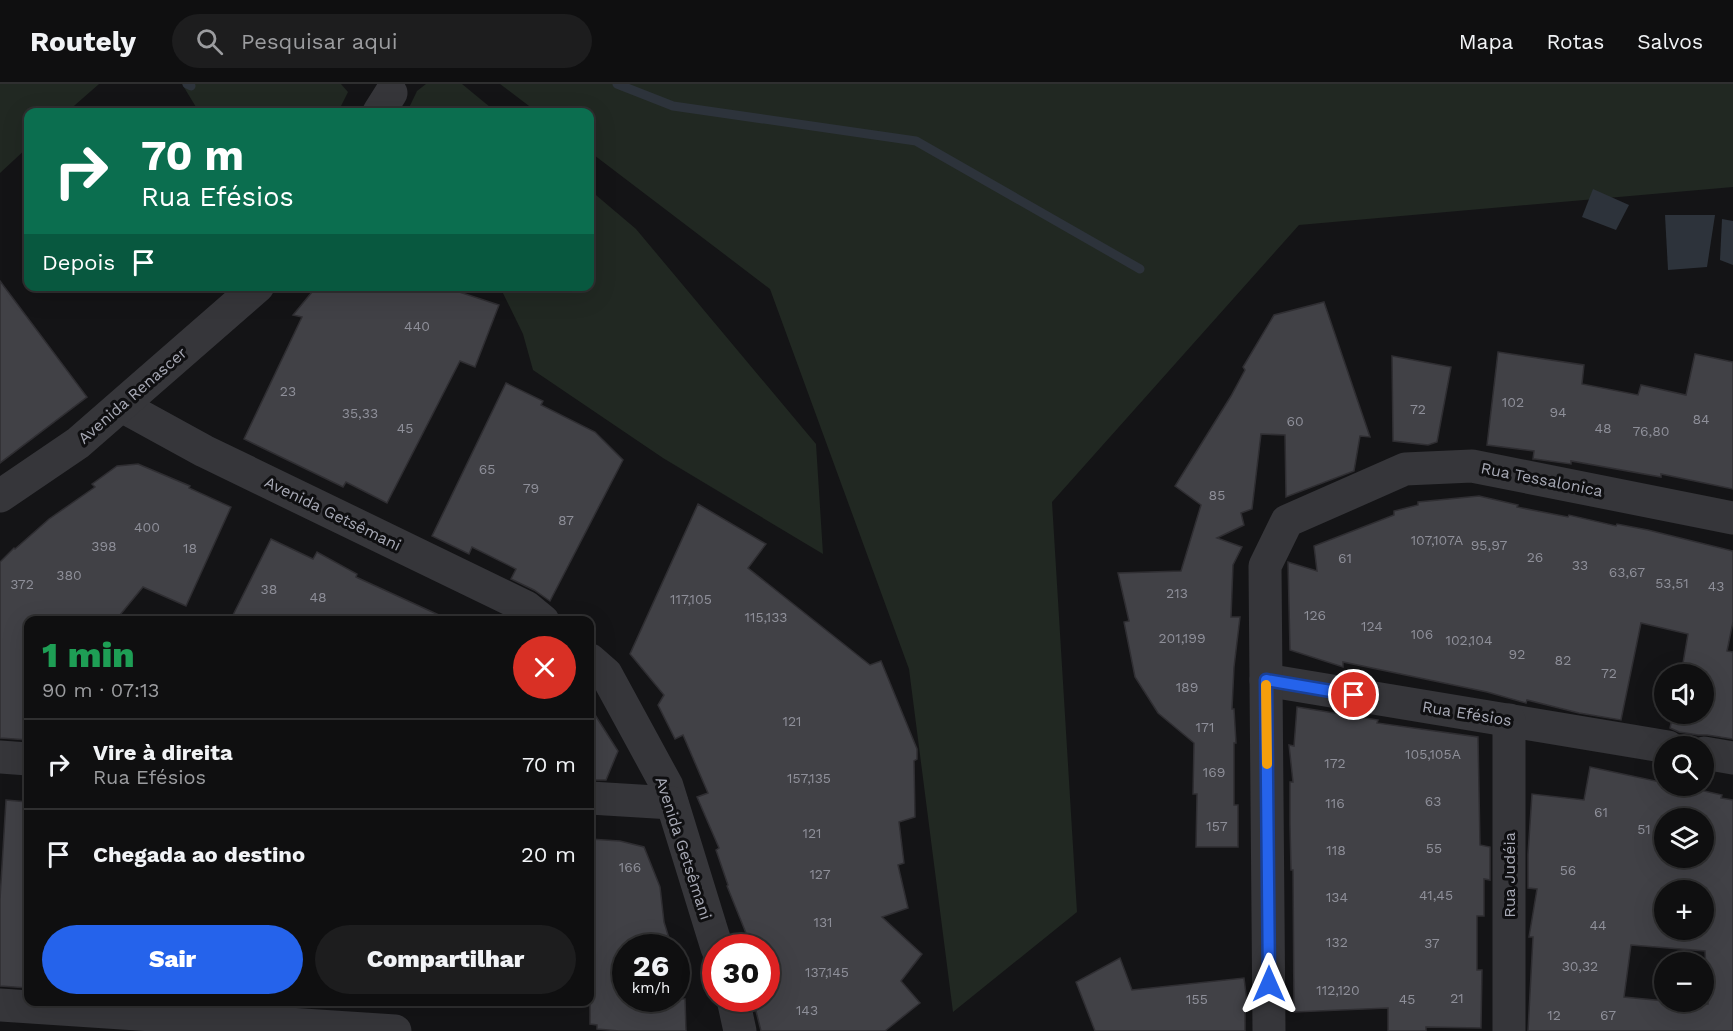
<!DOCTYPE html>
<html lang="pt">
<meta charset="utf-8">
<style>
body{margin:0;font-family:"Work Sans",sans-serif;background:#1d1d1e;color:#f1f3f6;height:100vh;display:flex;flex-direction:column;font-size:22px;white-space:nowrap}
*{box-sizing:border-box;margin:0}
p{font-size:20px;color:#9b9c9f}
.icon{flex:none;width:33px;height:33px;fill:none;stroke:currentColor;stroke-width:2;stroke-linecap:round;stroke-linejoin:round}
.map{position:relative;flex:1;overflow:hidden}
.panel{position:absolute;left:24px;top:532px;width:570px;height:390px;display:flex;flex-direction:column;background:#0f0f10;border-radius:12px;box-shadow:0 6px 24px #0002,0 0 0 2px #2f2f30}
.panel>*{flex:none}
.top-card{position:absolute;left:24px;top:24px;width:570px;height:183px;border-radius:12px;box-shadow:0 6px 24px #0002,0 0 0 2px #2f2f30;background:#0b6e4f;color:#fff;overflow:hidden}
.fabs{position:absolute;left:1654px;top:580px;display:grid;gap:12px}
.fabs a{display:grid;place-items:center;width:60px;height:60px;border-radius:50%;background:#0f0f10;box-shadow:0 6px 24px #0002,0 0 0 2px #2f2f30;font-size:30px}
.speed{position:absolute;left:612px;top:850px;display:flex;gap:12px;font-size:30px;font-weight:700;text-align:center}
.speed>*{display:grid;place-content:center;width:78px;height:78px;border-radius:50%;background:#0f0f10;box-shadow:0 6px 24px #0002,0 0 0 2px #2f2f30;line-height:1}
.speed small{font-size:15px;font-weight:400}
.speed .limit{border:9px solid #d22;background:#fff;color:#111}
.pin{position:absolute;display:grid;place-items:center;width:51px;height:51px;color:#fff;margin:-26px;border:3px solid #fff;border-radius:50%;box-shadow:0 2px 6px #0007}
.me{position:absolute;width:66px;margin:-33px;rotate:0deg;stroke-linejoin:round;filter:drop-shadow(0 0 4px #0008)}
.turn{display:flex;align-items:center;gap:21px;height:126px;padding:0 18px;font-size:27px}
.turn .icon{width:78px;height:78px;stroke-width:2.5}
.turn b{display:block;font-size:42px;line-height:51px}
.then{display:flex;align-items:center;height:57px;padding:0 18px;background:#0003;gap:12px;font-size:22px}
.round{display:grid;place-items:center;flex:none;width:63px;height:63px;border-radius:32px;background:#1d1d1e}
.overview{display:flex;align-items:center;justify-content:space-between;height:102px;padding:0 18px}
h1{font-size:36px;font-weight:800;line-height:45px;color:#1e9e55}
.primary-button{display:flex;gap:12px;margin-top:auto;padding:12px 18px}
.primary-button a{flex:1;height:69px;border-radius:36px;background:#2563eb;color:#fff;font-size:24px;font-weight:800;line-height:69px;text-align:center}
.primary-button a+a{background:#1d1d1e;color:#f1f3f6}
ul{padding:0;list-style:none}
li{display:flex;align-items:center;gap:18px;height:90px;padding:0 18px;border-top:2px solid #2f2f30}
li div{flex:1}
li b{display:block;font-size:22px}
li em{font-style:normal}
header{display:flex;align-items:center;gap:36px;box-sizing:border-box;height:84px;padding:0 30px;background:#0f0f10;border-bottom:2px solid #2f2f30}
header strong{font-size:28px}
nav{display:flex;gap:33px;margin-inline-start:auto;font-size:21px}
.search{width:420px;height:54px;background:#1d1d1e;display:flex;align-items:center;gap:15px;box-sizing:border-box;padding:0 21px;border-radius:33px;color:#9b9c9f;font-size:22px}
.map>svg:first-child{display:block}
</style>
<header>
<strong>Routely</strong>
<div class="search"><svg class="icon" aria-label="search" viewBox="0 0 24 24"><circle cx="10" cy="10" r="6"/><path d="M15 15l6 6"/></svg>Pesquisar aqui</div>
<nav><a>Mapa</a><a>Rotas</a><a>Salvos</a></nav>
</header>
<div class="map">
<svg width="1733" height="947" viewBox="0 0 1733 947">
<rect width="100%" height="100%" fill="#141416"/>
<!-- green -->
<g fill="#212822">
<path d="M0,0H99L67,28H28V63L0,89Z"/>
<path d="M182,0H341L348,8L338,28H199Z"/>
<path d="M426,0H462L496,28H407L417,7Z"/>
<path d="M500,0H1733V103L1299,141L1052,418L1077,828L953,928L909,585L770,205L590,68V28H537Z"/>
<path d="M590,106L636,145L816,360L823,470L663,374L533,286L523,250L500,203L590,202Z"/>
</g>
<!-- water -->
<g fill="#2d333b">
<path d="M1593,105L1629,121L1616,146L1582,133Z"/>
<path d="M1665,131H1715L1707,183L1668,186Z"/>
<path d="M1722,135L1733,137V181L1720,176Z"/>
</g>
<g fill="none" stroke-linecap="round" stroke-linejoin="round">
<!-- stream -->
<g stroke="#2d333b" stroke-width="9">
<path d="M187,0L191,2"/>
<path d="M617,0L673,22L916,57L1140,185"/>
</g>
</g>
<!-- building -->
<g fill="#414146" stroke="#2f2e32" stroke-width="1.5" fill-rule="evenodd">
<path d="M0,197L87,313L0,379Z"/>
<path d="M317,202H441L499,221L475,283L460,277L387,419L346,398L343,403L244,355L302,233L293,231Z"/>
<path d="M1324,218L1370,353L1360,352L1354,387L1286,413L1285,351L1261,350L1252,425L1241,429L1244,441L1217,454L1242,463L1233,481L1231,533H1240L1234,583L1232,625H1234L1236,659H1234V721H1238V763H1196L1197,710H1193L1194,659L1158,629L1135,593L1124,538L1129,537L1118,489L1181,487L1201,421L1175,402L1231,312L1245,286L1243,283L1274,231Z"/>
<path d="M1498,268L1584,281L1582,300L1638,311L1641,301L1686,311L1695,270L1733,278V405L1661,390V393L1571,377V380L1535,375H1533L1534,367L1487,361Z"/>
<path d="M1392,272L1451,283L1437,358L1428,361L1393,357Z"/>
<path d="M506,299L543,317L541,321L595,348L623,376L550,517L534,506L511,495L516,485L472,463L469,470L432,452Z"/>
<path d="M138,380L190,402L189,404L231,423L186,522L143,503L115,537H28V656L0,654V478L14,464L15,465L49,435L95,403L92,400L117,382Z"/>
<path d="M1479,412L1518,421L1517,423L1568,433L1569,431L1616,442L1617,440L1648,446L1733,467V538L1727,567L1733,568V655L1707,651H1698L1679,648L1670,644L1673,630H1704V591H1681L1688,550L1641,539L1621,636L1579,629L1527,616L1526,619L1487,608L1343,578V583L1290,566L1288,478L1317,487L1314,462L1394,431V427L1418,421V418Z"/>
<path d="M698,420L766,460L748,484L870,581L881,577L917,665V675L914,677L915,733L899,738L904,779L898,781L908,824L882,833L922,870L901,897L920,919L885,947H761L753,915H766V864H752L727,802L728,801L716,766L719,764L697,713L708,709L683,651L675,655L658,621L664,611L630,570Z"/>
<path d="M271,455L313,475L317,468L357,490L356,493L452,537H230Z"/>
<path d="M590,623L618,667L606,696H590Z"/>
<path d="M1297,623L1378,636L1377,639L1478,653L1480,761L1490,763V796L1484,795V832H1477V886H1482L1481,944L1426,943V947H1388V924L1294,928L1293,786H1291L1290,741V698H1293L1289,661L1294,662Z"/>
<path d="M1590,683L1665,699V702H1682L1722,711L1721,714L1733,716V947H1528L1533,853H1529L1537,805L1528,804V770L1532,710L1584,716ZM1665,735H1704V774H1665ZM1665,807H1704V846H1665ZM1631,861L1705,867L1708,920L1665,918V917L1624,913Z"/>
<path d="M6,716L28,718V904L0,902V815Z"/>
<path d="M590,755L620,757L644,763L660,803L664,838L672,864H626V915H685L686,947H619L597,945V941L590,940Z"/>
<path d="M1120,874L1132,906L1244,894L1248,926H1245V947H1095L1076,898Z"/>
</g>
<g fill="none" stroke-linecap="round" stroke-linejoin="round">
<!-- minor -->
<g stroke="#36363a" stroke-width="33">
<path d="M379,28L391,9"/>
<path d="M122,322L204,367L526,523L543,537"/>
<path d="M0,412L78,359L258,202"/>
<path d="M590,576L606,590L667,702L717,864"/>
<path d="M1266,596L1668,663"/>
<path d="M1704,669L1733,674"/>
<path d="M0,673L28,675"/>
<path d="M590,714L672,719"/>
<path d="M733,915L740,947"/>
<path d="M0,921L395,947"/>
<path d="M1269,947L1265,482L1287,437L1405,385L1472,382L1733,434"/>
<path d="M1509,947V636"/>
</g>
</g>
<g fill="none" stroke-linecap="round" stroke-linejoin="round">
<defs>
<path id="route" d="M1269,900L1266,596L1354,611"/>
</defs>
<!-- route casing -->
<use href="#route" stroke="#184099" stroke-width="15"/>
<!-- route -->
<use href="#route" stroke="#2563eb" stroke-width="10"/>
<!-- slow -->
<path stroke="#f59e0b" stroke-width="10" d="M1266,601L1267,680"/>
</g>
<g text-anchor="middle" stroke-width="6" stroke-linejoin="round" paint-order="stroke">
<!-- number labels -->
<g font-size="14" fill="#8e8f99">
<text x="417" y="247">440</text>
<text x="288" y="312">23</text>
<text x="1513" y="323">102</text>
<text x="1418" y="330">72</text>
<text x="1558" y="333">94</text>
<text x="360" y="334">35,33</text>
<text x="1701" y="340">84</text>
<text x="1295" y="342">60</text>
<text x="405" y="349">45</text>
<text x="1603" y="349">48</text>
<text x="1651" y="352">76,80</text>
<text x="487" y="390">65</text>
<text x="531" y="409">79</text>
<text x="1217" y="416">85</text>
<text x="566" y="441">87</text>
<text x="147" y="448">400</text>
<text x="1437" y="461">107,107A</text>
<text x="1489" y="466">95,97</text>
<text x="104" y="467">398</text>
<text x="190" y="469">18</text>
<text x="1535" y="478">26</text>
<text x="1345" y="479">61</text>
<text x="1580" y="486">33</text>
<text x="1627" y="493">63,67</text>
<text x="69" y="496">380</text>
<text x="1672" y="504">53,51</text>
<text x="22" y="505">372</text>
<text x="1716" y="507">43</text>
<text x="269" y="510">38</text>
<text x="1177" y="514">213</text>
<text x="318" y="518">48</text>
<text x="691" y="520">117,105</text>
<text x="1315" y="536">126</text>
<text x="766" y="538">115,133</text>
<text x="1372" y="547">124</text>
<text x="1422" y="555">106</text>
<text x="1182" y="559">201,199</text>
<text x="1469" y="561">102,104</text>
<text x="1517" y="575">92</text>
<text x="1563" y="581">82</text>
<text x="1609" y="594">72</text>
<text x="1187" y="608">189</text>
<text x="792" y="642">121</text>
<text x="1205" y="648">171</text>
<text x="1433" y="675">105,105A</text>
<text x="1335" y="684">172</text>
<text x="1214" y="693">169</text>
<text x="809" y="699">157,135</text>
<text x="1433" y="722">63</text>
<text x="1335" y="724">116</text>
<text x="1601" y="733">61</text>
<text x="1217" y="747">157</text>
<text x="1644" y="750">51</text>
<text x="812" y="754">121</text>
<text x="1434" y="769">55</text>
<text x="1336" y="771">118</text>
<text x="630" y="788">166</text>
<text x="1568" y="791">56</text>
<text x="820" y="795">127</text>
<text x="1436" y="816">41,45</text>
<text x="1337" y="818">134</text>
<text x="823" y="843">131</text>
<text x="1598" y="846">44</text>
<text x="1337" y="863">132</text>
<text x="1432" y="864">37</text>
<text x="1580" y="887">30,32</text>
<text x="827" y="893">137,145</text>
<text x="1338" y="911">112,120</text>
<text x="1457" y="919">21</text>
<text x="1197" y="920">155</text>
<text x="1407" y="920">45</text>
<text x="807" y="931">143</text>
<text x="1554" y="936">12</text>
<text x="1608" y="936">67</text>
</g>
<!-- street labels -->
<g font-size="16" fill="#a7a9b5" stroke="#0f0f11">
<text transform="translate(132 311) rotate(-41)" y="6">Avenida Renascer</text>
<text transform="translate(1542 395) rotate(11)" y="6">Rua Tessalonica</text>
<text transform="translate(333 429) rotate(26)" y="6">Avenida Getsêmani</text>
<text transform="translate(1467 629) rotate(9)" y="6">Rua Efésios</text>
<text transform="translate(684 764) rotate(72)" y="6">Avenida Getsêmani</text>
<text transform="translate(1509 791) rotate(-90)" y="6">Rua Judéia</text>
</g>
</g>
</svg>
<div class="fabs">
<a><svg class="icon" aria-label="sound" viewBox="0 0 24 24"><path d="M4 9h4l5-4v14l-5-4H4zM17 9q2 3 0 6"/></svg></a>
<a><svg class="icon" aria-label="search" viewBox="0 0 24 24"><circle cx="10" cy="10" r="6"/><path d="M15 15l6 6"/></svg></a>
<a><svg class="icon" aria-label="layers" viewBox="0 0 24 24"><path d="M12 4l9 5-9 5-9-5zM3 14l9 5 9-5"/></svg></a>
<a>+</a>
<a>−</a>
</div>
<div class="speed"><div>26<small>km/h</small></div><div class="limit">30</div></div>
<div class="pin" style="left:1354px;top:611px;background:#d93025"><svg class="icon" aria-label="arrive" viewBox="0 0 24 24"><path d="M6 21V4h12l-3 4 3 4H6"/></svg></div>
<svg class="me" style="left:1269px;top:900px" viewBox="-20 -20 40 40"><path d="M0-17L14 15 0 8-14 15z" fill="#2563eb" stroke="#fff" stroke-width="4"/></svg>
<div class="top-card">
<div class="turn"><svg class="icon" aria-label="right" viewBox="0 0 24 24"><path d="M7 20v-9h11M14 6l5 5-5 5"/></svg><div><b>70 m</b>Rua Efésios</div></div>
<div class="then">Depois<svg class="icon" aria-label="arrive" viewBox="0 0 24 24"><path d="M6 21V4h12l-3 4 3 4H6"/></svg></div>
</div>
<section class="panel">
<div class="overview"><div><h1>1 min</h1><p>90 m · 07:13</p></div><a class="round" style="background:#d93025;color:#fff"><svg class="icon" aria-label="close" viewBox="0 0 24 24"><path d="M6 6l12 12M18 6L6 18"/></svg></a></div>
<ul>
<li><svg class="icon" aria-label="right" viewBox="0 0 24 24"><path d="M7 20v-9h11M14 6l5 5-5 5"/></svg><div><b>Vire à direita</b><p>Rua Efésios</p></div><em>70 m</em></li>
<li><svg class="icon" aria-label="arrive" viewBox="0 0 24 24"><path d="M6 21V4h12l-3 4 3 4H6"/></svg><div><b>Chegada ao destino</b></div><em>20 m</em></li>
</ul>
<div class="primary-button"><a>Sair</a><a>Compartilhar</a></div>
</section>
</div>
